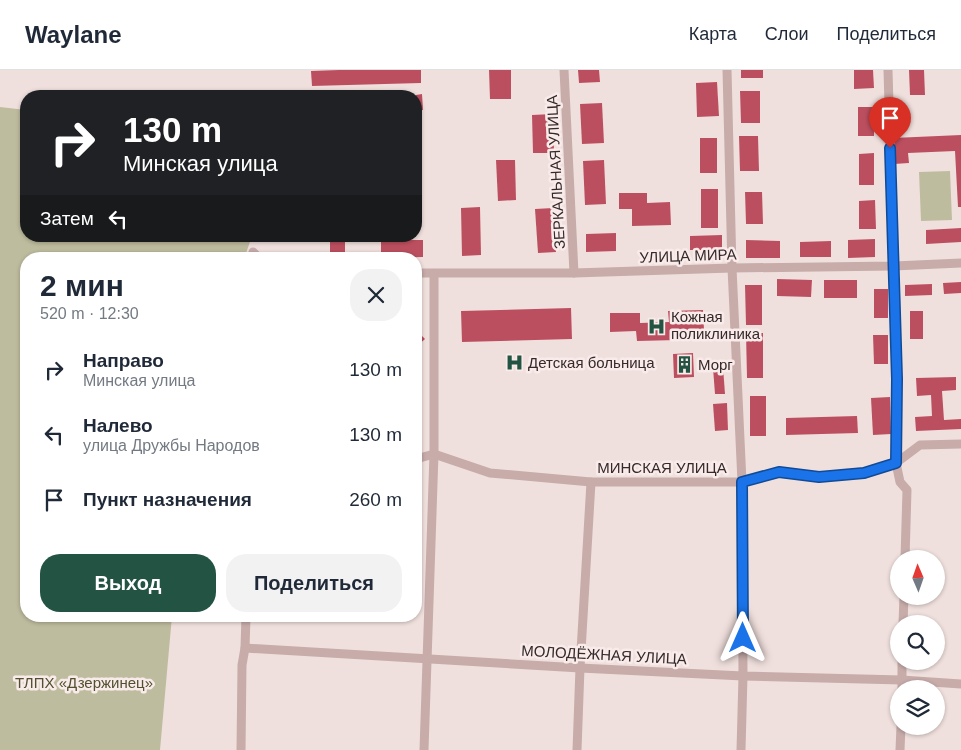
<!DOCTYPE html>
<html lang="ru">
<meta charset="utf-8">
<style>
body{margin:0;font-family:Helvetica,sans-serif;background:#f2f2f3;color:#1f2937;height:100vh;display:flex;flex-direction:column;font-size:19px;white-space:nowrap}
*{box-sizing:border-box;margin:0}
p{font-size:16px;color:#747a83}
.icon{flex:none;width:28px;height:28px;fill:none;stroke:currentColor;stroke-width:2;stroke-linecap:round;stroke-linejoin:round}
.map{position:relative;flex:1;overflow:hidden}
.sheet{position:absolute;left:20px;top:182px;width:402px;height:370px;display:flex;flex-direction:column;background:#fff;border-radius:20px;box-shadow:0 1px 4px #0004}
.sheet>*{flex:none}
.hud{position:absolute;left:20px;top:20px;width:402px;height:152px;border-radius:20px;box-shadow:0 1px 4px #0004;background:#202124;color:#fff;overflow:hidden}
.needle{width:32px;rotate:358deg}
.buttons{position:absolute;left:890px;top:480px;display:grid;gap:10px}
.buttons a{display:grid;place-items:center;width:55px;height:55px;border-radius:50%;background:#fff;box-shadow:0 1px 4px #0004;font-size:25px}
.pin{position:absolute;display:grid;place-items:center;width:42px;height:42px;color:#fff;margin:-51px -21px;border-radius:50% 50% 50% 0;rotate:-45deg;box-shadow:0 0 5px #0007}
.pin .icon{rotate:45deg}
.me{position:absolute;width:55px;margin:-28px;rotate:0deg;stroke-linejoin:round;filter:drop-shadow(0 0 4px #0008)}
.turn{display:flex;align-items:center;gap:18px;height:105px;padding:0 20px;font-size:22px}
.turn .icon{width:65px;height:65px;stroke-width:2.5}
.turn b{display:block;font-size:35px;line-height:42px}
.then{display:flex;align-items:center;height:48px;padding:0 20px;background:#0003;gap:10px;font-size:19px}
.round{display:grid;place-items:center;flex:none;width:52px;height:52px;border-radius:20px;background:#f2f2f3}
.headline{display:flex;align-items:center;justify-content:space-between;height:85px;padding:0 20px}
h1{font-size:30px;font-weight:800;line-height:38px}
.cta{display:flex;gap:10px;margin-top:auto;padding:10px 20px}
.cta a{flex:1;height:58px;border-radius:20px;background:#225343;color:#fff;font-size:20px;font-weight:800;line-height:58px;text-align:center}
.cta a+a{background:#f2f2f3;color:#1f2937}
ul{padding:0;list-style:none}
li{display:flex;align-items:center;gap:15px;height:65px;padding:0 20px}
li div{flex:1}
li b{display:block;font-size:19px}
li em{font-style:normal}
header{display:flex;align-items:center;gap:30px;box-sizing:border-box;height:70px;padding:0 25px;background:#fff;border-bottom:1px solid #e0e1e3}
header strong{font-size:24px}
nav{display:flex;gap:28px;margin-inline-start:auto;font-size:18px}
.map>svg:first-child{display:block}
</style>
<header>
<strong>Waylane</strong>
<nav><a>Карта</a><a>Слои</a><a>Поделиться</a></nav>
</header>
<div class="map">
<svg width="961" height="680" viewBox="0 0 961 680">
<rect width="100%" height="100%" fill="#f0e0dd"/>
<!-- green -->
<g fill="#bebc9e">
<path d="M0,37L26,40V166H252L244,189H26V546H172L160,680H0Z"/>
<path d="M950,101L952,150L921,151L919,102Z"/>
</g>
<!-- building -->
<g fill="#bc4f5f">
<path d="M339,0H421V13L312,16L311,1Z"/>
<path d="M489,0H511V29H490Z"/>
<path d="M578,0H599L600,12L579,13Z"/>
<rect x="741" y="0" width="22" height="8"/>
<path d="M854,0H873L874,18L854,19Z"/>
<path d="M909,0H924L925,25H910Z"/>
<path d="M717,12L719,46L697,47L696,13Z"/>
<path d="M740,21H760V53H741Z"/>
<path d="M422,24L423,40H416V25Z"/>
<path d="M602,33L604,73L582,74L580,34Z"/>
<rect x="858" y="37" width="16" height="29"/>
<path d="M553,44L554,83H533L532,45Z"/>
<path d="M961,65V137H958L955,81L908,83L909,93L894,94L893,68Z"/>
<path d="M739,66H758L759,101H740Z"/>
<rect x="700" y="68" width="17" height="35"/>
<path d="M874,83V115H859V84Z"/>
<path d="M496,90H515L516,130L498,131Z"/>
<path d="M604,90L606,134L585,135L583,91Z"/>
<rect x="701" y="119" width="17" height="39"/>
<path d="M745,122H762L763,154H746Z"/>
<path d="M619,123H647V133L670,132L671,155L632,156V139H619Z"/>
<path d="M875,130L876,159H859V131Z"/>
<path d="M480,137L481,185L462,186L461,138Z"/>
<path d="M553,138L556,182L538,183L535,139Z"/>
<path d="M961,158V172L926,174V160Z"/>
<path d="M616,163V181L586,182V164Z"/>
<path d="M722,165V180H690V166Z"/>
<rect x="330" y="166" width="15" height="19"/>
<path d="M875,169V187L848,188V170Z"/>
<path d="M381,170H423V187L381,188Z"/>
<path d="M746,170L780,171V188H746Z"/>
<path d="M831,171V187H800V172Z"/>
<path d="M777,209L812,210L811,227L777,226Z"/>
<rect x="824" y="210" width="33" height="18"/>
<path d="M961,212V223L944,224L943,213Z"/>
<path d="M932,214V225L905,226V215Z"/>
<path d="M745,215H762V255H746Z"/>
<rect x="874" y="219" width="14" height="29"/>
<path d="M571,238L572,269L462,272L461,241Z"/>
<path d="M703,240L704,260H677V270L637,271L636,261L610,262V243H640V253L669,252L668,241Z"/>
<rect x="910" y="241" width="13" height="28"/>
<path d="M416,260L425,269L416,277Z"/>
<path d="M746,263H763V308H747Z"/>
<path d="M873,265H888V294H874Z"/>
<path d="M693,283L694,307L674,308L673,284Z"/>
<path d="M723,297L725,324H715L713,298Z"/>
<path d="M956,307V320L942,321L944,350L961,349V359L916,361L915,347L932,346L931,325L917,326L916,308Z"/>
<rect x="750" y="326" width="16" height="40"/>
<path d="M890,327L891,364L873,365L871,328Z"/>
<path d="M727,333L728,360L715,361L713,334Z"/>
<path d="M857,346L858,363L786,365V348Z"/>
</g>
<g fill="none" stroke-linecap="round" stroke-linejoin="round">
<!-- minor -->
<g stroke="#c7acaa" stroke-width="9">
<path d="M564,0L574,203"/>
<path d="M727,0L732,198L742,412L743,606L741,680"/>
<path d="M888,0L897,309L896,393L900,412L907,420L905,489"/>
<path d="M253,182L260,189"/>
<path d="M416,203H574L732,198L894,196L961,193"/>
<path d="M416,389L434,384L490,403L591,412H742L779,402L819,407L864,403L896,393L920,375L961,374"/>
<path d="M903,554L904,526"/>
<path d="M245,578L580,598L743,606L902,610L961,614"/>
<path d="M902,619V591"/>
<path d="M241,680L242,595L245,578L246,546"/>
<path d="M424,680L434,384V204"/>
<path d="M577,680L580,598L591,412"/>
<path d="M900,680L901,656"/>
</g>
</g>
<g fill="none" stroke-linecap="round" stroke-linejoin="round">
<defs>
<path id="route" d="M743,568L742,412L779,402L819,407L864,403L896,393L897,309L890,78"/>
</defs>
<!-- route casing -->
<use href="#route" stroke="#114b97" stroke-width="12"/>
<!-- route -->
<use href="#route" stroke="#1a73e8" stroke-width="9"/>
</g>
<!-- icons -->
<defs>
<symbol id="hospital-bare" viewBox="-9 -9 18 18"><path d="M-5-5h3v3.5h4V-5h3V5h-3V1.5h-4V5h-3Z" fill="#225343" stroke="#f8ebe9" stroke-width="2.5" paint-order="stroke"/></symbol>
<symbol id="building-bare" viewBox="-9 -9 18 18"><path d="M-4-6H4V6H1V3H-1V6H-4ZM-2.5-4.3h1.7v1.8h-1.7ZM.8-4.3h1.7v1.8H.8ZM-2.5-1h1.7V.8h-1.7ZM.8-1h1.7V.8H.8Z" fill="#225343" stroke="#f8ebe9" stroke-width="2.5" paint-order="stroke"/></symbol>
</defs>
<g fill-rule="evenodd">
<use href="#hospital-bare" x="644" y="244" width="25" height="25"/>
<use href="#hospital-bare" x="502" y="280" width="25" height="25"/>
<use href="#building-bare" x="672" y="282" width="25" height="25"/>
</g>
<g text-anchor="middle" stroke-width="5" stroke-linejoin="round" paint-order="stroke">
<!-- street labels -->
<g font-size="15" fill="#35292a" stroke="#f8ebe9">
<text transform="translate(556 102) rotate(-93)" y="5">ЗЕРКАЛЬНАЯ УЛИЦА</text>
<text transform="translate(688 186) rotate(-2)" y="5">УЛИЦА МИРА</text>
<text x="662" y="403">МИНСКАЯ УЛИЦА</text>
<text transform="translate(604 585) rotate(3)" y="5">МОЛОДЁЖНАЯ УЛИЦА</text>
</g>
<!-- poi labels -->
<g font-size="15" fill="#35292a" stroke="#f8ebe9" text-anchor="start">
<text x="671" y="252">Кожная<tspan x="671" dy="17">поликлиника</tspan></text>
<text x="528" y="298">Детская больница</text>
<text x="698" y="300">Морг</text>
</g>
<!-- park labels -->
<g font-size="15" fill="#51512f" stroke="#f8ebe9">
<text x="84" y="618">ТЛПХ «Дзержинец»</text>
</g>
</g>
</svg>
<div class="buttons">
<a><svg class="needle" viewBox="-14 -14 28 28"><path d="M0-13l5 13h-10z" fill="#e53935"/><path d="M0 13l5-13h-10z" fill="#747a83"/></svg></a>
<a><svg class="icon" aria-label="search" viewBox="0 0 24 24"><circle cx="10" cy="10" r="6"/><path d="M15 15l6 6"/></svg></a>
<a><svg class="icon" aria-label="layers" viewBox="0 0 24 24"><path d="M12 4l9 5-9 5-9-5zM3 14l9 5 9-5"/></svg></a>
</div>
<div class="pin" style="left:890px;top:78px;background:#d93025"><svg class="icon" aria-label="arrive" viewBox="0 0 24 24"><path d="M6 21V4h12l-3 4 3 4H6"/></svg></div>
<svg class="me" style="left:743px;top:568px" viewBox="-20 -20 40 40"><path d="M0-17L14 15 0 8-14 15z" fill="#1a73e8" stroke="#fff" stroke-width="4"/></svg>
<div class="hud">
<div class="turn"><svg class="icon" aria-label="right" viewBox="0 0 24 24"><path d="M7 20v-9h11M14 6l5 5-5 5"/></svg><div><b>130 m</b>Минская улица</div></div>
<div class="then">Затем<svg class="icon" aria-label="left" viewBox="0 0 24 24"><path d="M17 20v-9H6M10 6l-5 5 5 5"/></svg></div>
</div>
<section class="sheet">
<div class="headline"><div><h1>2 мин</h1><p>520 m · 12:30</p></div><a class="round"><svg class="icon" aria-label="close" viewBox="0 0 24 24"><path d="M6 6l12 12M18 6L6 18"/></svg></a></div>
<ul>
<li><svg class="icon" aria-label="right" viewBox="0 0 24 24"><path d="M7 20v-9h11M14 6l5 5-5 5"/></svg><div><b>Направо</b><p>Минская улица</p></div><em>130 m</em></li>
<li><svg class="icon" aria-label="left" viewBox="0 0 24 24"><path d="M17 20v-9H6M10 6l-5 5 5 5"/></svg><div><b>Налево</b><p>улица Дружбы Народов</p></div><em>130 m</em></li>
<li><svg class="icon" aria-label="arrive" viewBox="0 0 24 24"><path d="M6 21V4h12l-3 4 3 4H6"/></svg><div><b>Пункт назначения</b></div><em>260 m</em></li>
</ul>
<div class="cta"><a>Выход</a><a>Поделиться</a></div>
</section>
</div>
